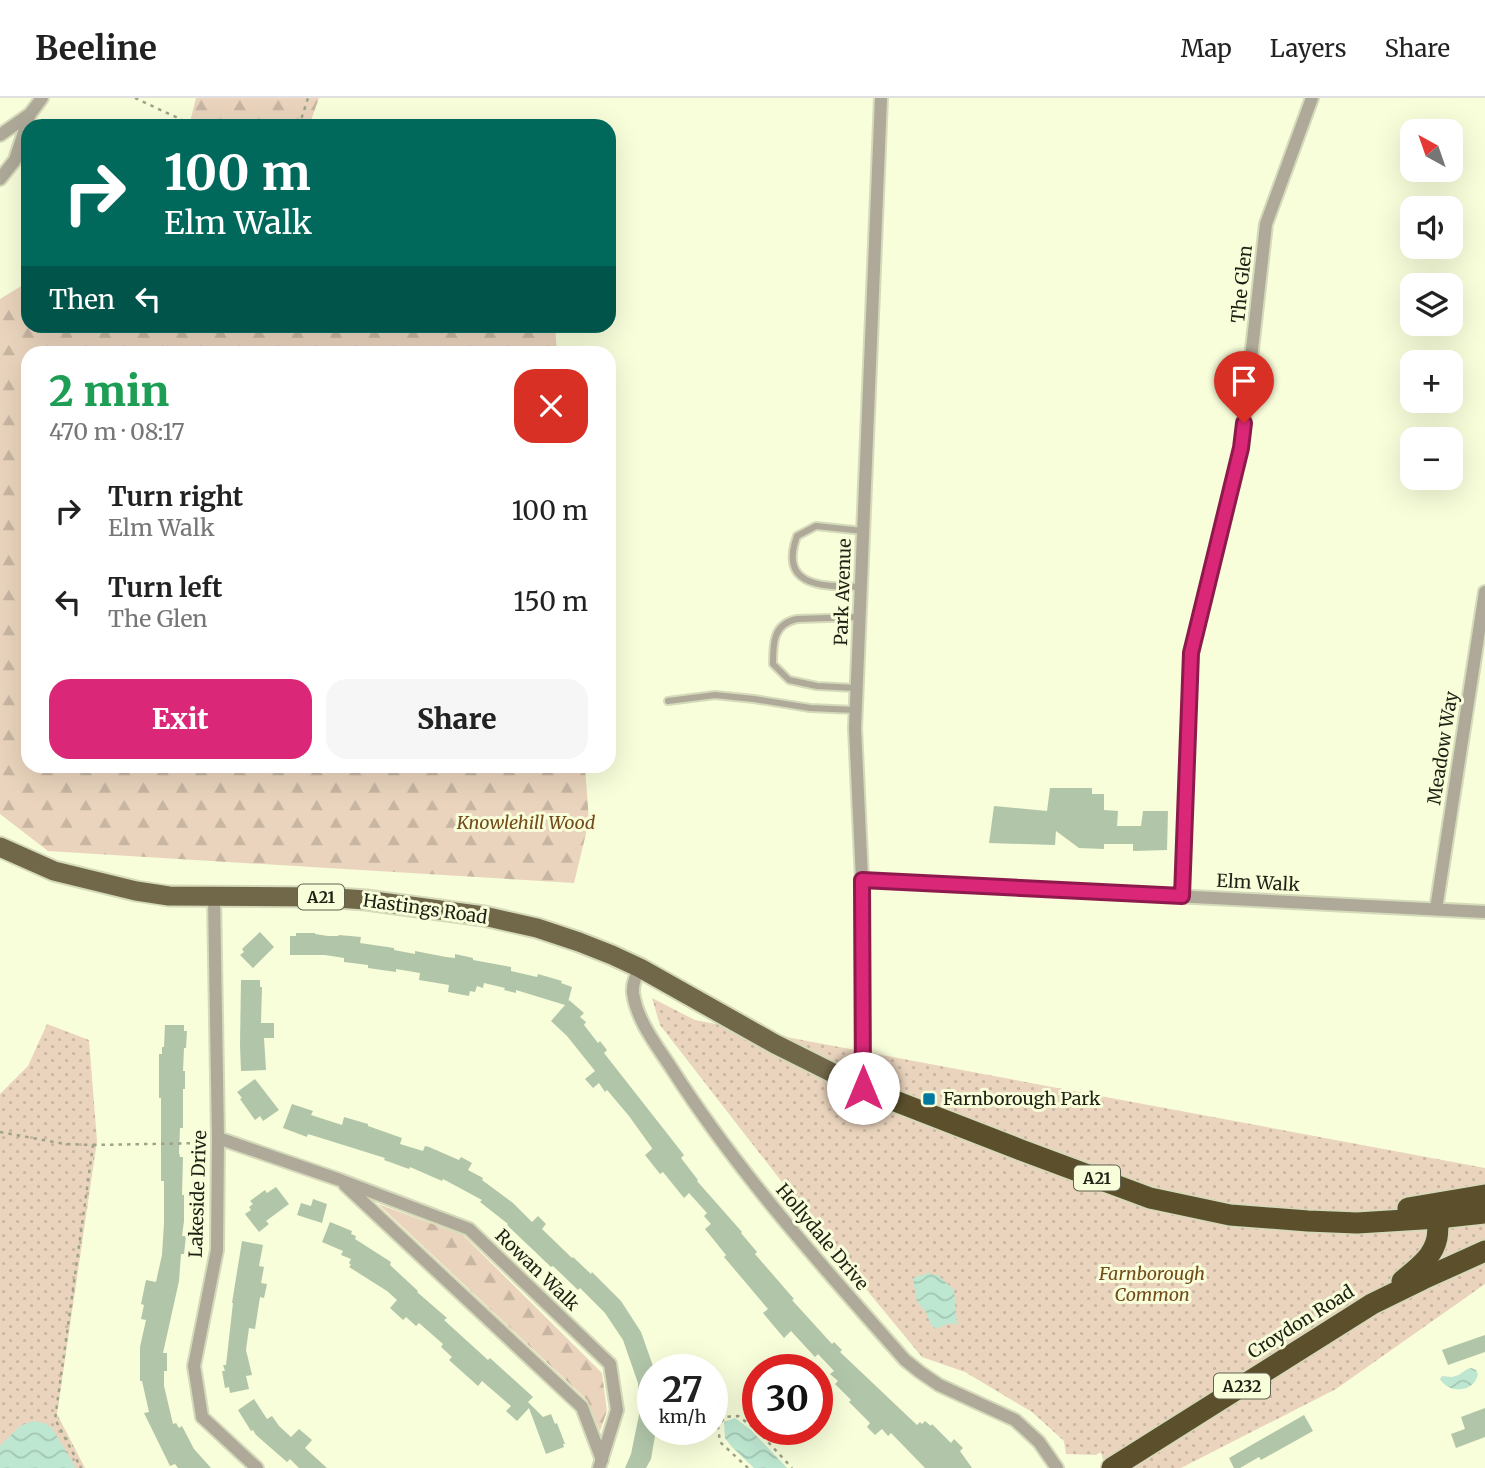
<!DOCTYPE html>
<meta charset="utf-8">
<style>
body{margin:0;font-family:Merriweather,serif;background:#f6f6f6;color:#222;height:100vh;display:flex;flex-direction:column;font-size:26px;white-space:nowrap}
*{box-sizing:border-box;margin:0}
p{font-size:23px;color:#767676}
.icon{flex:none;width:38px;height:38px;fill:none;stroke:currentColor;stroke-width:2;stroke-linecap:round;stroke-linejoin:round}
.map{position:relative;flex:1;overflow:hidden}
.drawer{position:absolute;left:21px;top:248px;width:595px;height:427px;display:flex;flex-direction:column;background:#fff;border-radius:21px;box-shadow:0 7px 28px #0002}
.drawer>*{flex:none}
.banner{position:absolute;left:21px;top:21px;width:595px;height:214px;border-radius:21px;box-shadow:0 7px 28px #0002;background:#00695c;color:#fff;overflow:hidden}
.needle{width:46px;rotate:320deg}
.fabs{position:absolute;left:1400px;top:21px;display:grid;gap:14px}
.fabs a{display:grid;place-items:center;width:63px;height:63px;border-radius:14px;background:#fff;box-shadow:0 7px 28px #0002;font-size:35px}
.speed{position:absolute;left:637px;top:1256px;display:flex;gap:14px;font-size:35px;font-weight:700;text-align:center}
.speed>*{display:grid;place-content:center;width:91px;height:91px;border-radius:50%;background:#fff;box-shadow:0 7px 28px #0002;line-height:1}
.speed small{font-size:18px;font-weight:400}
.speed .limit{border:10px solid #d22;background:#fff;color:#111}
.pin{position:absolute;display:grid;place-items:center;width:60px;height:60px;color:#fff;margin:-72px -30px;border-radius:50% 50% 50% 0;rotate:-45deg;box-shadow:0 0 7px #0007}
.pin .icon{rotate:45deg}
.me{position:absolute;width:77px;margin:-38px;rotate:0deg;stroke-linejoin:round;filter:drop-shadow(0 0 5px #0008)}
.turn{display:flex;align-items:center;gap:24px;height:147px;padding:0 28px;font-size:32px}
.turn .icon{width:91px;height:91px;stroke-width:2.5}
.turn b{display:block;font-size:49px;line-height:60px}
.then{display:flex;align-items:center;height:66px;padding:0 28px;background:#0003;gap:14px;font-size:26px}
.round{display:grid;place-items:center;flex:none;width:74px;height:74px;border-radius:21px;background:#f6f6f6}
.summary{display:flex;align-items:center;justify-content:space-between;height:119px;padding:0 28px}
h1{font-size:42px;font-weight:800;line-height:52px;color:#1e9e55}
.action{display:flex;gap:14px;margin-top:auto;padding:14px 28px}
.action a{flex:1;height:80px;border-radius:21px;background:#db2777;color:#fff;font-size:28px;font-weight:800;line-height:80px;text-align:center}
.action a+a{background:#f6f6f6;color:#222}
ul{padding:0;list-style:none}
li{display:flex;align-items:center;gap:21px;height:91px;padding:0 28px}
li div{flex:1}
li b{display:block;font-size:26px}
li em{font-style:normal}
header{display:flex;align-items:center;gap:42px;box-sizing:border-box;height:98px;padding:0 35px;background:#fff;border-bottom:2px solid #e0e0e0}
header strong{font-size:33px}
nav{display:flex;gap:38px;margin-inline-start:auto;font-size:24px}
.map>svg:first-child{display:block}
</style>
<header>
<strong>Beeline</strong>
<nav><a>Map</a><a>Layers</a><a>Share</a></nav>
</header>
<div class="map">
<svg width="1485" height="1370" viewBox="0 0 1485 1370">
<defs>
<pattern id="forest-firs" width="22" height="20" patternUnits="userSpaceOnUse" patternTransform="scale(1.75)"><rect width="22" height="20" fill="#ead4bd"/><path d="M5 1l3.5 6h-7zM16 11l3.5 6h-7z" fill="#c8b6a2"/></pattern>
<pattern id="park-dots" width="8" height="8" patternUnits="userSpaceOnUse" patternTransform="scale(1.75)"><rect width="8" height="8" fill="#ead4bd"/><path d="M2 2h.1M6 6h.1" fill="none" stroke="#c8b6a2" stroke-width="1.8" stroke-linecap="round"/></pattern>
<pattern id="water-waves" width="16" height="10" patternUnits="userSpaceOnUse" patternTransform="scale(1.75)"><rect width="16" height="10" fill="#bde7d0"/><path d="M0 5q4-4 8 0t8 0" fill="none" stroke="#a2c6b2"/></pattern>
</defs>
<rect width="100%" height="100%" fill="#f8fdda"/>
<!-- forest -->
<g fill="url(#forest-firs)">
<path d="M196,0H319L309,28H189Z"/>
<path d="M28,184V228H555L557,255L28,256V668L585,669L589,723L574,785L48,753L0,716V201Z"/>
<path d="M378,1106L463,1137L602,1275L607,1313L600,1333L587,1302Z"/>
</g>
<!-- park -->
<g fill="url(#park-dots)">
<path d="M652,900L695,922L1485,1070V1186L1336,1291L1181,1370H1105L1101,1354L1096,1357L1066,1356L1064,1343L1032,1314L965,1274L922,1259L851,1173L660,927Z"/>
<path d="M47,926L89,942L97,1043L57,1316L85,1370H0V996L28,968Z"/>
</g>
<!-- water -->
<g fill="url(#water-waves)">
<path d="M928,1175L939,1178L954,1192L957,1227L951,1225L935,1231L930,1225L926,1214L917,1204L913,1180Z"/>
<path d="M1471,1270L1476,1272L1478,1276C1474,1295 1449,1296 1440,1281L1442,1278C1447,1278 1451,1280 1455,1278C1462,1277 1464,1271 1471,1270Z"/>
<path d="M735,1320L751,1332L787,1370H754L731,1348L725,1340L724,1324Z"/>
<path d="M33,1323L44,1325L52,1330L76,1370H0V1348L20,1328Z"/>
</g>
<!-- building -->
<g fill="#b1c6a9">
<path d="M1050,690H1092V696H1104V712L1118,713L1117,728H1141L1143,713H1168L1167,752L1133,753V746H1104V751L1079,750L1056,733L1055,747L989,745L994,708L1047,713Z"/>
<path d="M260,834L274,849L253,870L240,857L244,854L242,851Z"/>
<path d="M296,835H315V836L328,838H338L339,837L361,839L360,845L394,850V852L415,856V853L446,859L455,860V856L473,860V862L511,869V873L537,879L538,876L562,883L561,885L572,889L568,904L569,902L584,915L580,919L586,924L584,927L598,945L600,943L607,952L604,955L684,1057L681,1060L698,1082L697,1083L742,1134L741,1135L757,1154L755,1156L794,1201L792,1202L832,1246L834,1244L842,1252L840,1254L917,1327L920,1324L922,1326L925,1323L931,1328L932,1326L951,1345L954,1341L963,1350L960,1353L972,1370H925L891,1335L888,1338L882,1331L875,1337L867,1329L870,1325L849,1304L851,1302L835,1286L838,1283L830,1276L834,1273L818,1256L815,1259L791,1233L784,1240L773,1227L763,1215L768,1211L724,1159L726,1157L705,1131L711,1126L704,1118L707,1115L689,1095L684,1100L663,1074L660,1076L645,1057L652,1051V1050L629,1018L607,992L605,994L599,985L593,990L585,981L595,973L567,938L551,923L565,907L516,892V895L504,892L505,890L484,885L483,890L477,888L475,894L470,893L469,898L448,894L449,887L419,882L420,875L396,871V874L368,870V867L344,864V860L325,857H290V838H296Z"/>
<path d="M241,882H260V889H262L261,925H274V940H264L266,972L241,973L240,947Z"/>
<path d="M165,927H184V933H187L186,950H184L183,973H185V991H183V1030H180L179,1054L180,1059H183L182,1097H184V1123L182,1138H186L184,1156H181L179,1183L163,1255H167V1273H164V1288L173,1326L176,1325L179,1330L182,1328L194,1351L211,1370H178L175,1366L170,1368L144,1315L149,1314L142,1283H140V1249L146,1222L141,1221L144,1207L141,1206L146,1182L156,1184L162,1157L164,1125V1083H161V1000H159V956H162V949H164Z"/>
<path d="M255,981L279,1012L263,1023L260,1018L255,1022L240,1001L242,1000L237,994Z"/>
<path d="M292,1006L313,1013L311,1017L342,1027L344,1019L368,1026V1028L402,1040L400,1046L423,1053L425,1048L429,1049L459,1062L461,1059L472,1065L468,1072L483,1080L482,1082L513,1105L532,1124L538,1118L546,1126L542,1131L572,1160L573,1159L591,1176L592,1174L621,1203L641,1234L653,1268V1332H656L651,1361L646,1370H625L631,1356L639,1317L638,1285L623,1242L605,1215L580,1190L578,1192L553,1168L551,1169L507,1127L508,1126L480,1104L482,1102L443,1081L442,1083L410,1069L409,1071L384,1062L385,1060L308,1036L307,1039L283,1030Z"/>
<path d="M276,1089L289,1106L266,1123L269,1126L259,1134L245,1116L251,1112L249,1109L253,1106L250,1103L265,1092L267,1095Z"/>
<path d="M313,1101L327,1106L322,1125L297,1117L301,1105L311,1108Z"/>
<path d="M330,1124L352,1133L351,1136L356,1138L355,1141L391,1164L390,1167L418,1193L417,1194L447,1220L444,1222L488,1262L490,1260L533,1299L528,1304L543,1319L551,1316L555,1326L557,1325L565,1346H563L564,1349L546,1356L529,1310L517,1323L506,1313L511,1308L482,1283L478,1288L449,1262L452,1259L441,1249L443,1246L419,1225L416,1228L406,1219L403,1222L390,1210L397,1202L387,1193L349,1169L351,1167L349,1165L351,1161L341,1157L343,1153L322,1144Z"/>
<path d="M242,1143L263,1147L259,1168L264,1169L261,1185L267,1186L264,1200L260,1199L255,1231L249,1230L246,1252L252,1277L246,1278L249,1291L230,1295L229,1289L225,1290L222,1273H225L223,1267H226L233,1205H232Z"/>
<path d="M1485,1237V1254L1448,1267L1442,1252Z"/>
<path d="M254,1301L267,1321L272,1318L279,1328L291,1339L299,1331L312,1342L305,1350L327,1370H299L290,1361L287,1364L256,1337L253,1332L251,1333L238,1312Z"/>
<path d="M1485,1310V1339L1456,1350L1451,1336L1465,1331L1461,1319Z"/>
<path d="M1304,1317L1313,1333L1261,1362L1259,1359L1240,1370H1234L1229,1360Z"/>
</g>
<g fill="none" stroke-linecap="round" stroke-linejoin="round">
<defs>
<g id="lane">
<path d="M860,489C824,488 778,490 797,438L816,428L863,433"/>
<path d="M856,590L817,588L789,582L773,566C773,545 773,526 797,521L859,519"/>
<path d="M668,603L715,597L754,601L810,610L855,612"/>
</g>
<g id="street">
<path d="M0,37L30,16"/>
<path d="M0,81L15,62L30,16L42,0"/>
<path d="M862,782L1485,814"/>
<path d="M214,798L218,1040L217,1152L194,1268L202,1319L257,1370"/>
<path d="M1182,798L1191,555L1241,350L1266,126L1312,0"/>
<path d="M1436,811L1485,494"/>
<path d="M640,870C636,878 632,886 633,895C637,923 657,948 672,971C739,1076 823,1169 905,1262L920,1274L939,1287L1015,1322L1039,1344L1057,1370"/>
<path d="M863,990L862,782L855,630L881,0"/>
<path d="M218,1040L340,1082L469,1131L610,1266L617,1312L599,1370"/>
<path d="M345,1087L582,1309L602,1362"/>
</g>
<path id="primary" d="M0,749L54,773L136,793L169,798L321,799L366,802L484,818L537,830L579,844L612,857L640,870L775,946L863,990L895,1003"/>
<g id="highway">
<path d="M895,1003L1021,1052L1150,1100L1230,1117L1308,1123L1357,1125L1438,1120L1485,1115"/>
<path d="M1408,1110L1485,1097"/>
<path d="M1402,1183C1416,1171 1433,1160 1437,1140C1439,1129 1436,1119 1443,1108"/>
<path d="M1112,1370L1372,1206L1423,1181L1485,1153"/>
</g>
</defs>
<!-- lane casing -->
<use href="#lane" stroke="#d5daba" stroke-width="10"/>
<!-- street casing -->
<use href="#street" stroke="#d5daba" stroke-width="16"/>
<!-- primary casing -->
<use href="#primary" stroke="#d5daba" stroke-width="23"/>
<!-- highway casing -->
<use href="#highway" stroke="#d5daba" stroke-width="24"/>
<!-- path -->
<g stroke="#9ea288" stroke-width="2.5" stroke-dasharray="3.5 5" stroke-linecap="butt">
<path d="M135,0L195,28"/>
<path d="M299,28L308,0"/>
<path d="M0,1034L65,1046L93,1047L55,1321L81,1370"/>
<path d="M93,1047L205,1045"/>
<path d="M748,1370L720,1344L718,1329L725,1319L738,1318L757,1332L792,1370"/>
</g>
<!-- lane -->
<use href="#lane" stroke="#aea998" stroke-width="6"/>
<!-- street -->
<use href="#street" stroke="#aea998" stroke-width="12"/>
<!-- primary -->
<use href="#primary" stroke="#716749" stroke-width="19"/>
<!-- highway -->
<use href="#highway" stroke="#5b4f2c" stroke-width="21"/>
</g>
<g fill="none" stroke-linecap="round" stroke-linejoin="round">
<defs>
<path id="route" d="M863,990L862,782L1182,798L1191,555L1241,350L1244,325"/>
</defs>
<!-- route casing -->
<use href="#route" stroke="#8e194d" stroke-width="18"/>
<!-- route -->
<use href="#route" stroke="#db2777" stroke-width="12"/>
</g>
<!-- markers -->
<rect fill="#0078a0" stroke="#f8fdda" stroke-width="2.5" x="922" y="994" width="14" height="14" rx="3.5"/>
<g text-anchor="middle" stroke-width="6" stroke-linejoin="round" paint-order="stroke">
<!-- shield labels -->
<g fill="#f8fdda" stroke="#60634f" stroke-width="2">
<rect x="298" y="786.5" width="46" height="25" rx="5"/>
<rect x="1074" y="1067.5" width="46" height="25" rx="5"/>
<rect x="1214" y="1275.5" width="56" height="25" rx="5"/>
</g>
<g font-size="16" font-weight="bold" fill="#1f2114">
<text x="321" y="805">A21</text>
<text x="1097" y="1086">A21</text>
<text x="1242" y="1294">A232</text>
</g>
<!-- street labels -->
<g font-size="18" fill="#1f2114" stroke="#f8fdda">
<text transform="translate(1242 186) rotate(-84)" y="6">The Glen</text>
<text transform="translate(843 494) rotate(-88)" y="6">Park Avenue</text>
<text transform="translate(1443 650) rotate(-81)" y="6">Meadow Way</text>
<text transform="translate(1258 785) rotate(3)" y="6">Elm Walk</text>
<text transform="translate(425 811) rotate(8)" y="6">Hastings Road</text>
<text transform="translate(198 1096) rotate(-88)" y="6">Lakeside Drive</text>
<text transform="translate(822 1139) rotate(50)" y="6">Hollydale Drive</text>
<text transform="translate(537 1172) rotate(44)" y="6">Rowan Walk</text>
<text transform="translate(1301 1224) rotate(-32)" y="6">Croydon Road</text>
</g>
<!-- park labels -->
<g font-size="18" font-style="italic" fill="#734b19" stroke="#f8fdda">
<text x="526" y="731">Knowlehill Wood</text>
<text x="1152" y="1182">Farnborough<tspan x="1152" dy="21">Common</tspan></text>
</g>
<!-- poi labels -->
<g font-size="18" fill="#1f2114" stroke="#f8fdda" text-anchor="start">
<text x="943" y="1007">Farnborough Park</text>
</g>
</g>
</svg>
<div class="fabs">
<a><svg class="needle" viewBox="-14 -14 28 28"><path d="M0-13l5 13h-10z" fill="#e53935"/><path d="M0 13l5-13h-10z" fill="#767676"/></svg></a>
<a><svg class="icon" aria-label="sound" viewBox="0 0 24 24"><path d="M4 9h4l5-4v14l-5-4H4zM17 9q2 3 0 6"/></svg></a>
<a><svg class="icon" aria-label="layers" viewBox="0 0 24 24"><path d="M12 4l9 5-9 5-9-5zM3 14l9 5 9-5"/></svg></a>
<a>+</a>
<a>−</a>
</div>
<div class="speed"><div>27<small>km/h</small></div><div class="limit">30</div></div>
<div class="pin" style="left:1244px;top:325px;background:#d93025"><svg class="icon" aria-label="arrive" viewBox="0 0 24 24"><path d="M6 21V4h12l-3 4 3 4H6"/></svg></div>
<svg class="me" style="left:863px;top:990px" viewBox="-20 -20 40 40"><circle r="19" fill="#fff"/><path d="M0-13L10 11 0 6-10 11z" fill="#db2777"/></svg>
<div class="banner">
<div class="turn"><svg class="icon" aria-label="right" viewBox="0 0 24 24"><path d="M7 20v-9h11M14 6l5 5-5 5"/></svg><div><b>100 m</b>Elm Walk</div></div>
<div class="then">Then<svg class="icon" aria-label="left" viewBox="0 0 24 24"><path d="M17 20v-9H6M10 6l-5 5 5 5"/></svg></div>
</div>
<section class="drawer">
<div class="summary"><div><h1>2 min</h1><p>470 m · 08:17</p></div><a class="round" style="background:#d93025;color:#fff"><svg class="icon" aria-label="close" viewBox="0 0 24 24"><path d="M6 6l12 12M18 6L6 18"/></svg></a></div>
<ul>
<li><svg class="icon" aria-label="right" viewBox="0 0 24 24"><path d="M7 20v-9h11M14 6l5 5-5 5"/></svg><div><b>Turn right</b><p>Elm Walk</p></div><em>100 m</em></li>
<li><svg class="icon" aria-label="left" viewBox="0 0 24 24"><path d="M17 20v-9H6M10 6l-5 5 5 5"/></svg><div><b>Turn left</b><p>The Glen</p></div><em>150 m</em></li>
</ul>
<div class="action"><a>Exit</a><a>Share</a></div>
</section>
</div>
